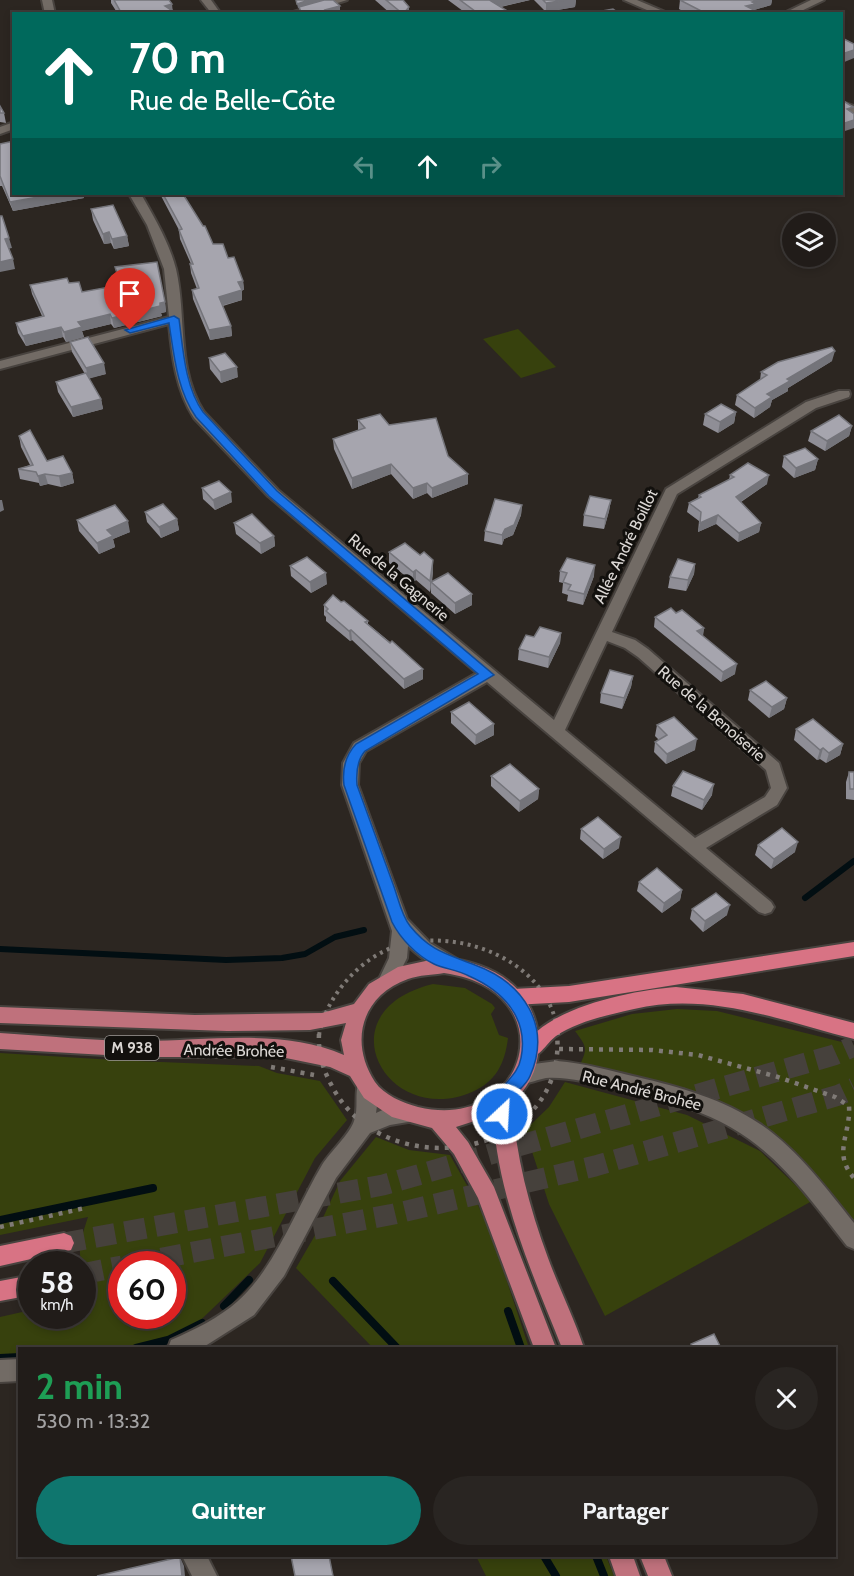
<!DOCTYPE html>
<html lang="fr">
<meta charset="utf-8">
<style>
body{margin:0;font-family:Cabin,sans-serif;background:#292522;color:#f1f3f6;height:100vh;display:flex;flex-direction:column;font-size:22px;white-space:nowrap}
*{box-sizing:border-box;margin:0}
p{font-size:20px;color:#a2a1a2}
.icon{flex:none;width:33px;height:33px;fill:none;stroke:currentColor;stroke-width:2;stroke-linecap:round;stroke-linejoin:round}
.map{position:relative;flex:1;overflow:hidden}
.drawer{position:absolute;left:18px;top:1347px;width:818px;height:210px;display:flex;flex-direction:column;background:#211c19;border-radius:0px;box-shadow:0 3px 9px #0003,0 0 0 2px #3e3a38}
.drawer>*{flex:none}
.hud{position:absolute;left:12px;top:12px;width:831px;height:183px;border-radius:0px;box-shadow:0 3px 9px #0003,0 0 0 2px #3e3a38;background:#00695c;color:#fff;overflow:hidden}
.buttons{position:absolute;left:782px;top:213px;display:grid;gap:12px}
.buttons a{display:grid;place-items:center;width:54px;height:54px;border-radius:50%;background:#211c19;box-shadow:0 3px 9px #0003,0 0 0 2px #3e3a38;font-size:30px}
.speed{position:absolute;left:18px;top:1251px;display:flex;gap:12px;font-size:30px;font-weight:700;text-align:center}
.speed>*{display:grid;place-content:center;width:78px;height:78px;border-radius:50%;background:#211c19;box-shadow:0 3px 9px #0003,0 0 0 2px #3e3a38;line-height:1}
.speed small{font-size:15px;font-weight:400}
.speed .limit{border:9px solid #d22;background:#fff;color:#111}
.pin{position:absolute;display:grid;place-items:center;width:51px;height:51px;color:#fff;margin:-62px -26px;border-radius:50% 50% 50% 0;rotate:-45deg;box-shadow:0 0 6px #0007}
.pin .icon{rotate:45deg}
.me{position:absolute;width:66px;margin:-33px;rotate:25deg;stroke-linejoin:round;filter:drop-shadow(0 0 4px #0008)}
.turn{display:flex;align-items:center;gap:21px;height:126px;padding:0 18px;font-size:27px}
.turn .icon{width:78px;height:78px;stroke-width:2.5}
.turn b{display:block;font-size:42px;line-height:51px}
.lanes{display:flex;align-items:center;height:57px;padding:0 18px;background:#0003;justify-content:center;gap:30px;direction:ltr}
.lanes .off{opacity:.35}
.round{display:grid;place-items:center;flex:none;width:63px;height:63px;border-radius:32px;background:#292522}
.head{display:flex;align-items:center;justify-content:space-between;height:102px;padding:0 18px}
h1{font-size:36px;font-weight:700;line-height:45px;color:#1e9e55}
.primary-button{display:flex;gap:12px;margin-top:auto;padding:12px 18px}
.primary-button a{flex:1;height:69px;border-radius:36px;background:#0f766e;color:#fff;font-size:24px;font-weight:700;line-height:69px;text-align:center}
.primary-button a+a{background:#292522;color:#f1f3f6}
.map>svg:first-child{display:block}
</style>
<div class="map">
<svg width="854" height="1576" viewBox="0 0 854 1576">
<rect width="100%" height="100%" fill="#2c2621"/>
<!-- green -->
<g fill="#37410d" fill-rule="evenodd">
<path d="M518,329L556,367L521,378L483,339Z"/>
<path d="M433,984L465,988L492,1004L495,1008L491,1014L499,1035L508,1038C505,1063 496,1082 472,1092C386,1129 322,1011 433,984Z"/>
<path d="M677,1009L717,1011L854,1045V1224L736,1113L579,1067C588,1048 587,1047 575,1031L632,1014Z"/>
<path d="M0,1053L114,1060L259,1066L277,1073L320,1081L347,1120L315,1158L260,1263L183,1337L155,1348H20L19,1358L0,1360V1317L31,1310L32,1316H82L83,1299L95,1296C78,1261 75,1255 88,1217L0,1235ZM122,1264H172V1316H122Z"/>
<path d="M565,1082L687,1115L760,1151L812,1201L605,1316L549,1204L525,1130L549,1107Z"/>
<path d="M376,1137L409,1150L450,1155L478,1205L493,1239L529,1348H373L296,1268L314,1237L340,1181Z"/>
<path d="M476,1556H606L614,1576H486Z"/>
</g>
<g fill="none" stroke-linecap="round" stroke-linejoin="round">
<!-- stream-far1 -->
<g stroke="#020e12" stroke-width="6">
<path d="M805,898L854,861"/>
<path d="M0,949L226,960L282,958L305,954L335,937L364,930"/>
</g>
<!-- stream -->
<g stroke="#020e12" stroke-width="8">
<path d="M0,1220L153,1188"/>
<path d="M333,1281L397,1348"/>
<path d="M224,1306L249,1280"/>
<path d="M508,1311L521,1348"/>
<path d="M136,1348L168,1340L202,1323"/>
<path d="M0,1358L20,1357"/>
<path d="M544,1556L556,1576"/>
<path d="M596,1556L604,1576"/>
</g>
<!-- trunk-tunnel -->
<g stroke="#46413c" stroke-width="21" stroke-dasharray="21 10" stroke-linecap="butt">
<path d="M64,1243L383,1185L834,1055L854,1046"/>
<path d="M131,1264L394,1214L595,1166L839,1095L854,1088"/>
<path d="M82,1274L122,1266"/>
</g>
<defs>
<g id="minor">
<path d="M42,0H52L55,14H45Z"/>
<path d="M201,0H211L221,14H212Z"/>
<path d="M332,0H347L303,14H287Z"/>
<path d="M624,0H637L670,14H656Z"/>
<path d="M811,0H824L795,14H782Z"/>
<path d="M842,102L854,106V113L842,108Z"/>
<path d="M14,122V129L0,134V127Z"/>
<path d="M129,194H141C154,217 169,242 176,269C187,316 176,370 204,412L278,490L554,720L666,489L806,402L839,391H849L850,394L849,397L816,408L677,494L612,632L635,640L648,649L779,763L787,788L777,805L706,848L771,902L774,907L771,912L765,914L759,912L487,682L366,751L359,763L358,785L407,919L430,943L462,962L465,967L462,972C445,978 420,957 408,946L407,958L394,984L388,987L382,984L379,979L389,958L392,931L342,785L343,763L354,743L477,673L268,496L194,418C176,390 172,356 169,324L0,369V361L169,317L164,269L147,225ZM607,641L625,648L638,657L766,770L771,788L765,797L695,838L565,730Z"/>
<path d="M557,1061C584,1063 611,1071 637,1077C680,1087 723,1099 760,1124C797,1149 826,1188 854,1223V1249L847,1246C817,1208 788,1167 749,1139C701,1104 638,1094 582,1081C570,1079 558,1077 546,1078C535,1080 526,1086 515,1082L512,1076L515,1070L534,1064Z"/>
<path d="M366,1079L373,1081C378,1092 378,1101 376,1113C388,1107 401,1104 414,1109L417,1115L414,1121L390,1125L370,1133L336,1178L284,1276L254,1315L202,1348H168L171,1340C194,1330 219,1318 238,1301C275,1268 297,1207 322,1165C330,1152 350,1134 354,1121C359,1108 354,1093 359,1081Z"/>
<path d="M20,1359V1381L0,1382V1360Z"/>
<path d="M182,1556H207L217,1576H192Z"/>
</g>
<g id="primary">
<path d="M444,957C468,961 493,967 512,984C546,1014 549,1072 512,1102C516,1156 529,1207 548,1258C559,1288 574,1318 584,1348H562C532,1273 498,1197 493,1115L456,1127L468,1142L494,1187L556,1348H534L478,1198L454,1154L432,1128L392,1117L364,1098L350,1076L330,1067L281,1057H141L0,1049V1033C47,1036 95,1041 143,1041C208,1041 283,1028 344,1055L341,1040L346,1023L310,1030L227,1031L0,1023V1007L195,1015L322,1013L354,1004L369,984L398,967ZM444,973C567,990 529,1133 418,1107C403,1103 384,1095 375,1082C349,1042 361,996 408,979C419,975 433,975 444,973Z"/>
<path d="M609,1556H633L640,1576H616Z"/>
<path d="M640,1556H664L672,1576H648Z"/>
</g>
<g id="trunk">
<path d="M854,942V956L569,1002L513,1005L506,1002L504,997L506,992L513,989L569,986Z"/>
<path d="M676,987L743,994L854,1023V1039C782,1021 709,991 634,1009C608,1015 578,1021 556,1036C545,1044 539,1061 524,1056L522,1050C542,1008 633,990 676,987Z"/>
<path d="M64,1233L71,1236L74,1243L71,1250L0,1266V1246Z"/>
<path d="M32,1275V1295L0,1301V1281Z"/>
</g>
</defs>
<!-- minor casing -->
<use href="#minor" stroke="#48433f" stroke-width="4"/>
<!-- primary casing -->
<use href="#primary" stroke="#48433f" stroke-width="4"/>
<!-- trunk casing -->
<use href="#trunk" stroke="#48433f" stroke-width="4"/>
<!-- path-far1 -->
<path stroke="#7f7a76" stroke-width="4" stroke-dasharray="3 4.5" stroke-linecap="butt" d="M319,1035C326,996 361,956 400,945C464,927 552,964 558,1035"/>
<!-- path -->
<g stroke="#7f7a76" stroke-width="4.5" stroke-dasharray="4 6" stroke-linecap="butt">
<path d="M319,1034C318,1053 323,1070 332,1086C385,1189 568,1158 557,1034"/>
<path d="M559,1049L652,1050L698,1055L778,1077L835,1097L849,1106C851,1134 832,1153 854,1178"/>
<path d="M271,1067L314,1075"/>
<path d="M0,1227L85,1208"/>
</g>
<!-- minor -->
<use href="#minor" fill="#726b65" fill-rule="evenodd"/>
<!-- primary -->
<use href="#primary" fill="#bf717c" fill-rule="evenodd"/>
<!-- trunk -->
<use href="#trunk" fill="#d87384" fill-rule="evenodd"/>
</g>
<!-- wall -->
<g fill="#8f8e96">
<path d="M111,0H169L173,11L177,14H118L111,3Z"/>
<path d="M375,0H403L409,7V14H391Z"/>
<path d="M448,0H530L501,7L508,14H467Z"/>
<path d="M534,0H576L575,7L546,12Z"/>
<path d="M680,0H772L771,5L754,10L753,14H688L679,9Z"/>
<path d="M0,106L4,113L6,123L0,122Z"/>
<path d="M0,144L84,198L13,211L2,186H0Z"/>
<path d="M160,194H183L213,244L228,258L243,281L244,290H242V300L223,306L231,326L232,336L210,340L193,299L192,290L197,289L191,273L190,264H191L180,239L179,230Z"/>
<path d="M91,209L127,236L129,246L114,249L111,243L104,244L93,220Z"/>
<path d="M115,267L165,302L166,312L161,313L162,316L114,328L111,324L82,331L84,337L66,342L63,337L26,346L18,333L16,323L42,316L32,294L30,285L69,283L82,292L119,285Z"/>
<path d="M70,342L106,374L89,378L101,399L103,409L73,417L58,392L56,382L85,374L72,352Z"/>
<path d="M209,358L238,377L221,383L210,369Z"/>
<path d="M832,361L788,388V391L772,400L770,407L754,418L735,405L737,395L760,380L761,372Z"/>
<path d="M736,412L734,423L718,433L703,425L705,414Z"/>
<path d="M358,420L389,425L448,456L468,484L432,498L427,493L413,499L391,474L352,489L334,449L333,439L358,430Z"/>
<path d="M852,426L849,436L825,451L808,441L811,431Z"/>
<path d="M19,436L47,461L72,473L74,483L61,487L48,484L40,486L39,483L20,479L18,469L30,465L21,447Z"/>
<path d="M784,456L818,459L815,470L794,478L782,467Z"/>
<path d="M730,475L767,484L741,502L761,523L759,532L738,542L716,524L698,532L699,521L687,512L689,503L698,498L699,495L729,480Z"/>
<path d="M202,488L232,502L215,510L203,499Z"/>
<path d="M611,500L609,511L604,529L583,526L584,515Z"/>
<path d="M522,505L521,515L513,535L504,539L502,545L484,541L485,531Z"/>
<path d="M145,512L177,519L179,530L161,538L147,522Z"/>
<path d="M77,520L130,532L113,539L115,547L99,554L79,531Z"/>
<path d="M234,523L274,536L275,546L261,554L236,534Z"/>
<path d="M389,552L420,555L433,560V571L432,582L472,605L455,614L431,593V586L430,592L416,580L413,582L389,563Z"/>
<path d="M695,564L694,574L686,591L668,588L670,577Z"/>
<path d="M290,566L327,584L311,593L291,576Z"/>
<path d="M560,571L594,576L583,605L567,601L568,595L562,593L563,583L559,582Z"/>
<path d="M341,602L368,621V624L423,669V679L404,689L352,640L350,641L326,621V617L324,615V605Z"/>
<path d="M676,613L704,628L703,636L735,674L721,682L654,627L655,617Z"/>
<path d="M561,633L560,643L548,668L518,660L519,649L534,637Z"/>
<path d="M633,676L631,687L622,709L600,703L601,693Z"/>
<path d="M750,690L787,698L784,709L769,718L748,700Z"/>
<path d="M451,712L494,724V735L475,745L451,723Z"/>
<path d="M657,725L695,750L666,764L654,752L655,742L659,740L655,736Z"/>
<path d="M796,729L843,744L840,755L826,763L820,759L817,760L794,740Z"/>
<path d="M849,772H854V800L846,799V782Z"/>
<path d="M491,776L539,789L538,799L519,812L491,786Z"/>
<path d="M673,786L712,795L702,810L671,796Z"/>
<path d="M581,829L619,848L603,859L580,839Z"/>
<path d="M758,845L795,852L771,869L755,855Z"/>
<path d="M639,882L682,890L680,900L662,913L637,891Z"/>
<path d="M692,909L727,915L703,932L690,919Z"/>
</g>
<!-- shaded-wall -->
<g fill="#74747a">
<path d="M309,0H324L298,8L297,4Z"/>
<path d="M494,0H530L491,9V1Z"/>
<path d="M566,0H576L575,7L546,12V3Z"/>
<path d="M759,0H772L771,5L754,10L753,14H745L746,6L752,2Z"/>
<path d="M172,4L173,14L165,6Z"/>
<path d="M340,6V14H325V10Z"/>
<path d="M409,7V14H403Z"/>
<path d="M854,50V58L842,63V54Z"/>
<path d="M854,120V128L842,132V124Z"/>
<path d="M55,194H84V198L13,211L10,202Z"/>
<path d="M109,232L111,243L104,244L103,234Z"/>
<path d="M127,236L129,246L114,249L112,239Z"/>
<path d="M9,238L12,248L7,249L5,239Z"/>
<path d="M13,259L15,269L0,272V262Z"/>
<path d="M243,281L244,290H242V300L220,306L219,297L238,282Z"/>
<path d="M165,302L166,312L161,313L162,316L114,328L112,318Z"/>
<path d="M110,314L111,324L82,331L84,337L66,342L64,332L78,322Z"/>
<path d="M231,326L232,336L210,340L209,330Z"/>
<path d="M61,327L63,337L26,346L23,336Z"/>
<path d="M835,351L832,361L788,388V391L772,400L770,407L754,418L755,408L767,394L787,379Z"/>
<path d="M104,363L106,374L88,379L86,368Z"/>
<path d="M237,367L238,377L221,383L220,372Z"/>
<path d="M101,399L103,409L73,417L71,407Z"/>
<path d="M736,412L734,423L718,433L720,422Z"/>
<path d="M852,426L849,436L825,451L827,441Z"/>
<path d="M818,459L815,470L794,478L796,468Z"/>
<path d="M391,464V474L352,489V478Z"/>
<path d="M72,473L74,483L61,487L59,476Z"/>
<path d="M45,474L48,484L40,486L38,476Z"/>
<path d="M468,474V484L432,498V488Z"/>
<path d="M769,475L767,484L734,506L736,497Z"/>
<path d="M427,483V493L413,499V488Z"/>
<path d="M231,492L232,502L215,510L213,500Z"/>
<path d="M0,500H2L4,510L0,512Z"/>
<path d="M611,500L609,511L604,529L605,519Z"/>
<path d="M522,505L521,515L513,535L504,539L502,545V535L505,529Z"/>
<path d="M718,515L716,524L698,532L700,523Z"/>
<path d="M177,519L179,530L161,538L159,527Z"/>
<path d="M128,521L130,532L113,539L115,547L99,554L97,543L107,530Z"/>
<path d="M761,523L759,532L738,542L739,533Z"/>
<path d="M274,536L275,546L261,554L260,543Z"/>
<path d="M433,560V571L430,592V581Z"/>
<path d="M695,564L694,574L686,591L688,580Z"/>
<path d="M595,565L594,576L583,605L584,594Z"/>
<path d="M416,570V580L413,582V572Z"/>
<path d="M326,573L327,584L311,593L310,582Z"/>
<path d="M472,594V605L455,614V603Z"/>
<path d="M704,628L702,638L697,631Z"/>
<path d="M351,630L352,640L350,641L349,631Z"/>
<path d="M561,633L560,643L548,668L549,657Z"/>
<path d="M737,664L735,674L721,682L723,672Z"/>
<path d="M423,669V679L404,689V679Z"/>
<path d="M633,676L631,687L622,709L624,698Z"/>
<path d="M787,698L784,709L769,718L772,707Z"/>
<path d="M494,724V735L475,745L476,735Z"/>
<path d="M697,739L695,750L666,764L667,754Z"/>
<path d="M843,744L840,755L826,763L829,753Z"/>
<path d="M823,748L820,759L817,760L820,750Z"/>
<path d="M714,784L712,795L702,810L704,800Z"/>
<path d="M539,789L538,799L519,812L520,801Z"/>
<path d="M621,837L619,848L603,859L604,849Z"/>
<path d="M798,842L795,852L771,869L774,859Z"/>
<path d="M682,890L680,900L662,913L664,903Z"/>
<path d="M730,905L727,915L703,932L705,921Z"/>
<path d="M328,1556H339L329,1559Z"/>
<path d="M180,1557L184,1566L185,1576H182Z"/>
</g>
<!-- building -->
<g fill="#a6a5ae" stroke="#74747a" stroke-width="1.5">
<path d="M114,0H169L172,4L165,6L177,14H122Z"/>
<path d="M296,0H309L297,4Z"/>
<path d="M324,0H333L340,6L325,10L329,14H302L299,7Z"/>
<path d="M386,0H403L409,7L403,14Z"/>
<path d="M460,0H494L491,1L509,12L504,14H479Z"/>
<path d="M543,0H566L546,3Z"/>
<path d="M680,0H759L752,2L755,4L746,6L754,10L748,13L750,14H707Z"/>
<path d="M613,9L620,14H586Z"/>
<path d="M842,38L854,44V50L842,54Z"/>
<path d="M842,100L853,107L847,109L854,114V120L842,124Z"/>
<path d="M0,106L4,113H0Z"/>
<path d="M14,141V194H55L10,202L0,176V144Z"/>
<path d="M163,194H183L203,226H205L213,244H223L228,258L234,257L243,281L238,282L242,290L219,297L231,326L209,330L192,290L199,288L190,264H193L179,230L182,229Z"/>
<path d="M113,205L127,236L112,239L109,232L103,234L91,209Z"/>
<path d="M0,216H2L9,238L5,239L13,259L0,262Z"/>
<path d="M157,262L165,302L160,303V306L112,318L110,314L78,322L82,327L64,332L61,327L23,336L16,323L44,316L30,285L67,278L69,283L79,282L82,292L121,285L115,267Z"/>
<path d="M88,337L104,363L86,368L70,342Z"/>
<path d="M832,347L835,351L787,379L790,381L767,394L772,397L755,408L737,395L767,375L761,372L778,362Z"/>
<path d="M225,353L237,367L220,372L209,358Z"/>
<path d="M86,373L101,399L71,407L56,382Z"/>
<path d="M721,404L736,412L720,422L705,414Z"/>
<path d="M380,414L389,425L436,418L448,456L468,474L432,488L427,483L413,488L391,464L352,478L333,439L365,428L358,420Z"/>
<path d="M839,415L852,426L827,441L811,431Z"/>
<path d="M30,430L47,461L63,456L72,473L59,476L45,474L38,476L36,472L18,469L33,465L19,436Z"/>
<path d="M805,448L818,459L796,468L784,456Z"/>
<path d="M748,463L769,475L736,497L761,523L739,533L718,515L700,523L701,512L689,503L701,497L699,495L734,477L730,475Z"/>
<path d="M219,481L231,492L213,500L202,488Z"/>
<path d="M590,496L611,500L605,519L584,515Z"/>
<path d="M495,499L522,505L514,525L505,529L502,535L485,531Z"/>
<path d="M163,504L177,519L159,527L145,512Z"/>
<path d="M115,505L128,521L107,530L113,536L97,543L77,520Z"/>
<path d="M252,514L274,536L260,543L234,523Z"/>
<path d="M405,543L420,555L424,552L433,560L430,581L416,570L413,572L389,552Z"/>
<path d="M307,557L326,573L310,582L290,566Z"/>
<path d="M567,558L595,565L584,594L568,590L571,585L563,582L567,573L560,571Z"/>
<path d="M678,559L695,564L688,580L670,577Z"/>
<path d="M448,573L472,594L455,603L431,582Z"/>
<path d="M333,595L341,602L344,601L368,621L365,622L390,643L392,641L423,669L404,679L351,630L349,631L326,611L328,609L324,605Z"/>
<path d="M671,608L676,613L682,610L704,628L697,631L737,664L723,672L655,617Z"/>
<path d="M540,627L561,633L549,657L519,649L526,635L534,637Z"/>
<path d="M610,670L633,676L624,698L601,693Z"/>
<path d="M766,681L787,698L772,707L750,690Z"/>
<path d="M469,702L494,724L476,735L451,712Z"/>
<path d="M674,717L697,739L667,754L655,742L667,735L657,725Z"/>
<path d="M813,719L843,744L829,753L823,748L820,750L796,729Z"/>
<path d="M510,764L539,789L520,801L491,776Z"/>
<path d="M683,771L714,784L704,800L673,786Z"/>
<path d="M849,772H854V789H850Z"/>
<path d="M598,817L621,837L604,849L581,829Z"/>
<path d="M782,828L798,842L774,859L758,845Z"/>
<path d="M657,868L682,890L664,903L639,882Z"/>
<path d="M716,893L730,905L705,921L692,909Z"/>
<path d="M714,1334L721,1348H693L691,1344Z"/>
<path d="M291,1556H329L333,1576H295Z"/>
<path d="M180,1557L182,1576H97Z"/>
</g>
<!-- route -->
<path fill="#1a73e8" stroke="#114b97" stroke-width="1.5" d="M174,316L179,319C183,349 185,387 203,412L277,491L494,675L365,751C357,760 356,773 357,785C369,818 381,851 393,884C398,897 401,915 410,926C430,951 447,954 475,965C524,983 552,1026 530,1076C526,1086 515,1092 510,1101C508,1107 510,1113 507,1119L502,1121L496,1119L494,1100C501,1084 518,1076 521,1058C529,1018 503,991 469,976C458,970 445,969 434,964C417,956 400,938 392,922L344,785C342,769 345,756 356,744L478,674L269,496L196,417C177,390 174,355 169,323L130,333L125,330Z"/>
<g text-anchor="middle" stroke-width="6" stroke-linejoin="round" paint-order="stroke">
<!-- shield labels -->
<rect fill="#12100d" stroke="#9f9b98" stroke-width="1.5" x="105" y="1036" width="54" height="24" rx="4.5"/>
<g font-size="15" font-weight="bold" fill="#dbd7d4">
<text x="132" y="1053">M 938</text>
</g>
<!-- street labels -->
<g font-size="16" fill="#dbd7d4" stroke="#12100d">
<text transform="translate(625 546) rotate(-64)" y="6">Allée André Boillot</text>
<text transform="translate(399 577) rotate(40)" y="6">Rue de la Gagnerie</text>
<text transform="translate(712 713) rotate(41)" y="6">Rue de la Benoiserie</text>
<text transform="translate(234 1050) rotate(1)" y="6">Andrée Brohée</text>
<text transform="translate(642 1090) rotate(14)" y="6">Rue André Brohée</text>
</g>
</g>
</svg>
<div class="buttons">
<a><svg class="icon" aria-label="layers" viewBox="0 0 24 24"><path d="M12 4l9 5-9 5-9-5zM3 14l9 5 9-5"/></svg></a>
</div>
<div class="speed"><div>58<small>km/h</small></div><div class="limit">60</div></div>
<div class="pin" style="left:130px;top:330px;background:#d93025"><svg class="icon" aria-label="arrive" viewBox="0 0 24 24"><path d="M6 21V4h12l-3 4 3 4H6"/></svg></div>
<svg class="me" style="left:502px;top:1114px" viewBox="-20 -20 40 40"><circle r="17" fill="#1a73e8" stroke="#fff" stroke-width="3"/><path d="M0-11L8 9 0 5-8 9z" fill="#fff"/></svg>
<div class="hud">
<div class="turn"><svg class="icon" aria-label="ahead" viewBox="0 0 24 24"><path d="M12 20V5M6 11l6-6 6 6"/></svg><div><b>70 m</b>Rue de Belle-Côte</div></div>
<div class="lanes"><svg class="icon off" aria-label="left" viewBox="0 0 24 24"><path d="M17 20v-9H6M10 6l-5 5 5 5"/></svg><svg class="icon" aria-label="ahead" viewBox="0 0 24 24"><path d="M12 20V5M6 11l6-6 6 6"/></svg><svg class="icon off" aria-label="right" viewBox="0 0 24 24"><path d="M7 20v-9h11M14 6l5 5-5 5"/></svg></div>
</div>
<section class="drawer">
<div class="head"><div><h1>2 min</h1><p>530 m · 13:32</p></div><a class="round"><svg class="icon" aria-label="close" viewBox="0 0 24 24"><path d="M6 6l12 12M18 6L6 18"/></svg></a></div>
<div class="primary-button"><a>Quitter</a><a>Partager</a></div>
</section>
</div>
